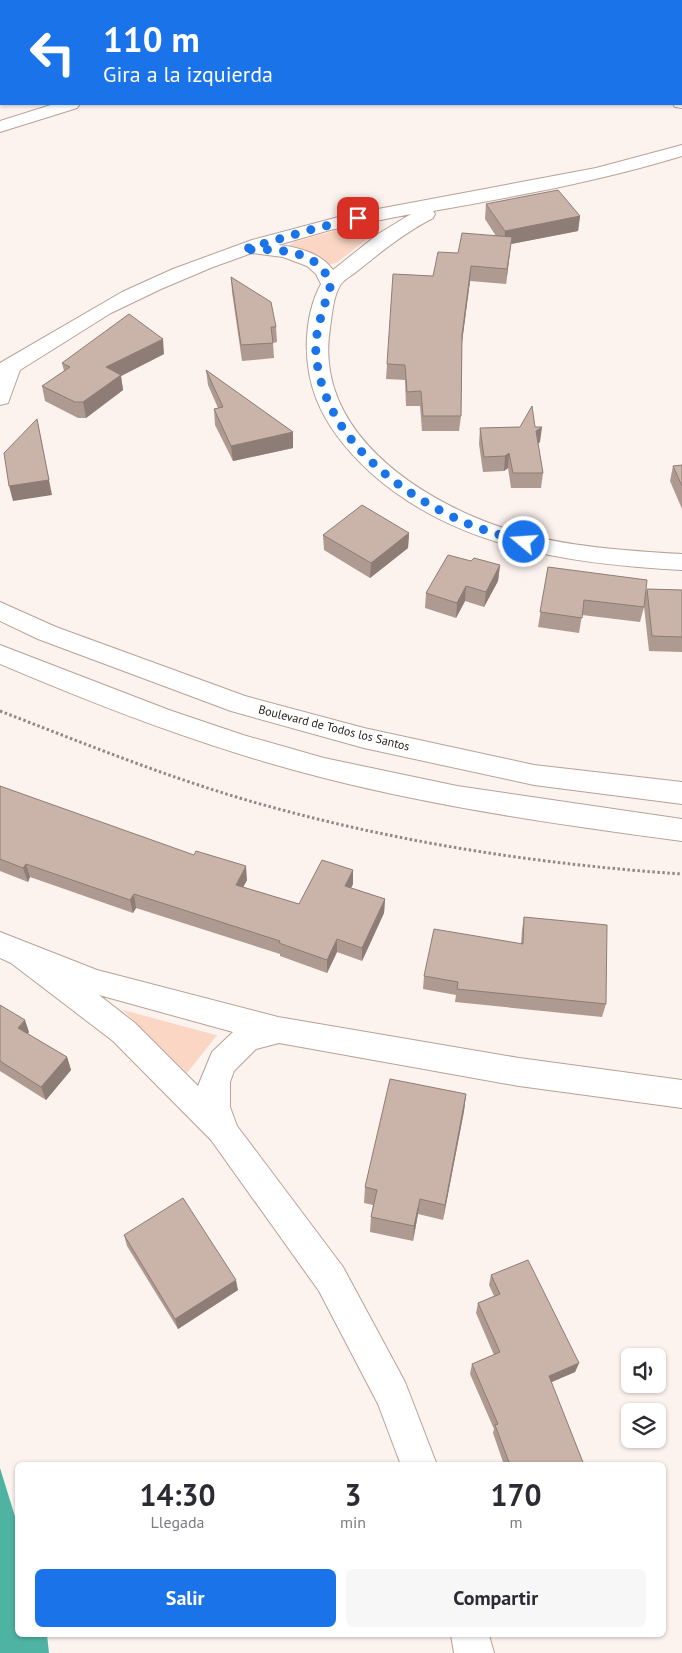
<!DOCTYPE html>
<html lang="es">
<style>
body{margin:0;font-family:"PT Sans",sans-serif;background:#f7f7f7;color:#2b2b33;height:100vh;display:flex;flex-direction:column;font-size:19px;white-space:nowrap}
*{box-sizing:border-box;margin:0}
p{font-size:16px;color:#7c7c81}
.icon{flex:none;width:28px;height:28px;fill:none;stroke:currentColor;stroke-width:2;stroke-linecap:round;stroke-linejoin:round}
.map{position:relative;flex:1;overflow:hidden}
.details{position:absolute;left:15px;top:1462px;width:651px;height:175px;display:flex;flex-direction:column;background:#fff;border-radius:8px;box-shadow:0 1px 4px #0004}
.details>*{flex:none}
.hud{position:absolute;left:0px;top:0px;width:682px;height:105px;box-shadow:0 1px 4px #0004;background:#1a73e8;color:#fff;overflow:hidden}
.tools{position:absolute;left:621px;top:1348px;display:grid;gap:10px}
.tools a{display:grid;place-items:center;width:45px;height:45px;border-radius:8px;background:#fff;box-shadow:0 1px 4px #0004;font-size:25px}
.pin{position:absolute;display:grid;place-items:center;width:42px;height:42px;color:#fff;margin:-21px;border-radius:10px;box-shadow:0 2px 8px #0006}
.me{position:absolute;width:55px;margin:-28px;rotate:288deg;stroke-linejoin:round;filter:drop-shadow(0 0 4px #0008)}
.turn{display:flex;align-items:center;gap:18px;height:105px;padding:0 20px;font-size:22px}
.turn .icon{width:65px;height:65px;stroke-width:2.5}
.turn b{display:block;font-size:35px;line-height:42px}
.eta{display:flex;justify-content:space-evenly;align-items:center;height:85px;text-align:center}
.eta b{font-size:30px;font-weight:800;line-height:35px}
.cta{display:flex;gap:10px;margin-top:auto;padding:10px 20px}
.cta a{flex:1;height:58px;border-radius:8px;background:#1a73e8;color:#fff;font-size:20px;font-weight:800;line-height:58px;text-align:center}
.cta a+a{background:#f7f7f7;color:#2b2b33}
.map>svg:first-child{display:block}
</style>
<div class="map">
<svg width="682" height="1653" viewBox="0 0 682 1653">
<rect width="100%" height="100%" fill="#fcf2ee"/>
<!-- green -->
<g fill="#fbd6c5">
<path d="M370,221L377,223L379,230L336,263L325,265L311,255L289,246L294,242Z"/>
<path d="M123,1010L216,1035H217L187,1073Z"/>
</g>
<!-- water -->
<path fill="#4eb3a2" d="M0,1468L17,1523L18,1635H47L49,1653H0Z"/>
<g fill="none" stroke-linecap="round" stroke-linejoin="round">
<defs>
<g id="minor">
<path d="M41,0H60L61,1H42Z"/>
<path d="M480,0H498L499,1H481Z"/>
<rect x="0" y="14" width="1" height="10"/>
<rect x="0" y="37" width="1" height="10"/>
<path d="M681,98L682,108L675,107L673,104H681Z"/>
<path d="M54,104H80L77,108L0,132V121Z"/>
<path d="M682,145V156C601,181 517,196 433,211L435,214L433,218C404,233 381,252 356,272C351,276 345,279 341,284C333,296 332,315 330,328C315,421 398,484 474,517C539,545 612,550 682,554V570C572,564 456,549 371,473C348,452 327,427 316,398C303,364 303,317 321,284L316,274L307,266L283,257L252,253L213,267L161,289L111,313L20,370L8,403L0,405V363L122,292L173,269L252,240L346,215L596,168ZM411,214L378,234L333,270C321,253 298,247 278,245L330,230Z"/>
<path d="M0,932L97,970L278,1017L519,1058L682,1080V1108L519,1086L279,1043L256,1049L234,1071L230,1082V1107L237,1126L343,1267L405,1382L437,1465H401L378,1404L319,1291L211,1140L113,1041L11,963L0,958ZM99,995L233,1032L212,1052L198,1086L135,1023Z"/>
<path d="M451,1635H489L494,1653H454Z"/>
</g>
<g id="tertiary">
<path d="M0,602L56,627L245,696L364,728L534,765L682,782V804L534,785L364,748L231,711L38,639L0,621Z"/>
<path d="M0,645L169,710L243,735L324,758L457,786L682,819V841C562,825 442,808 324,778C213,750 106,709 0,664Z"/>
</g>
</defs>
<!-- minor casing -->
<use href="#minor" stroke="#b8a197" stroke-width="2"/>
<!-- tertiary casing -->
<use href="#tertiary" stroke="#b8a197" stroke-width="2"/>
<!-- path -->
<path stroke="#928985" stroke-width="3" stroke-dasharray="2.5 2.5" stroke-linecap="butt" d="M0,711C91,746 181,783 275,808C407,844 546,865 682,874"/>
<!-- minor -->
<use href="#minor" fill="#fff" fill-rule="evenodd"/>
<!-- tertiary -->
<use href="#tertiary" fill="#fff" fill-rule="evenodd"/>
</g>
<!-- wall -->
<g fill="#ae9a90">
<path d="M486,204L580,216L578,231L511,244L506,284L470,281L462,342L461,416L459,431H422L420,406H406L405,380L386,379L387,364L433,276L458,253L496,236L485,219Z"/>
<path d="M231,277L276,327L277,342L273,343L274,358L242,361L232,292Z"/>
<path d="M164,354L121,376L123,390L86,418H78L45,401L42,386L64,371L62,363Z"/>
<path d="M206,370L293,432V448L233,461L215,425L214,409L218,408L208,385Z"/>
<path d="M535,427L540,442L538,443L543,473L541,488H511L508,468L504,471L483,472L479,444L480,428Z"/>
<path d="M682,465V509L670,481L673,466Z"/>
<path d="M409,533L408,548L370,578L324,550L323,535Z"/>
<path d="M471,561L500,565L498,581L484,607L465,601L456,618L425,608L426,593Z"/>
<path d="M548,567L645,595L647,589L682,590V652L649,651L644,607L640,622L582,615L579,633L538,627Z"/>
<path d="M0,786L247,880L243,887L299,904L353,870V884L351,888L385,899L384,913L362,961L337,952L327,973L280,956V954L136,908L133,913L30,877L28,882L0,871Z"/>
<path d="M524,917L606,1004L602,1017L455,1002L456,995L423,989L424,976L521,944L522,930Z"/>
<path d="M0,1005L29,1032L28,1034L67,1057L71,1070L46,1100L0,1071Z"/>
<path d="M466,1094L464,1111L443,1220L418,1214L413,1241L370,1232L371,1217L373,1205L364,1203L365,1187Z"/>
<path d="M124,1235L238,1290L178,1329L127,1246Z"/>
<path d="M491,1275L579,1363L575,1372L551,1382L584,1465H504L493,1433L494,1429L470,1374L472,1364L494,1355L476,1313L478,1303L494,1296L489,1285Z"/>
</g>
<!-- shaded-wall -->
<g fill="#8d7d76">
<path d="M580,216L578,231L511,244L506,284L507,269L504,246L505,231Z"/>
<path d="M471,266L470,281L461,350L462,335Z"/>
<path d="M163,339L164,354L121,376L123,390L86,418L83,402L106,367Z"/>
<path d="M37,419L52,495L13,501L9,486Z"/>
<path d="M542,427L540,442L534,447L536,431Z"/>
<path d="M293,432V448L233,461L231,446Z"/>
<path d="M509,453L508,468L504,471L505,456Z"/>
<path d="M409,533L408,548L370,578L371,563Z"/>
<path d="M500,565L498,581L484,607L486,592Z"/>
<path d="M466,586L465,601L456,618L457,603Z"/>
<path d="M26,864L30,877L28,882L23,868Z"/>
<path d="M246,866L247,880L237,899L236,885Z"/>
<path d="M353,870V884L345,900V886Z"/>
<path d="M134,894L136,908L133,913L130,900Z"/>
<path d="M385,899L384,913L362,961V948Z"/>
<path d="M337,939V952L327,973V960Z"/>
<path d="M25,1020L29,1032L22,1040L18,1028Z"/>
<path d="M67,1057L71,1070L46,1100L41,1087Z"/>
<path d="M466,1094L464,1111L443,1220L445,1205Z"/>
<path d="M420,1199L418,1214L413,1241L414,1226Z"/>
<path d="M236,1280L238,1290L178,1329L175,1319Z"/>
<path d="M579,1363L575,1372L545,1385L549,1376Z"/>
</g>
<!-- building -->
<g fill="#cab3a8" stroke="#8d7d76">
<path d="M558,190L580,216L505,231L486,204Z"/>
<path d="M462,233L512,237L507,269L471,266L462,335L461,416H423L421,391L407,392L405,365L387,364L393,274L433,276L438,252L458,253Z"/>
<path d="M231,277L271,302L276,327H271L273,343L241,345Z"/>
<path d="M129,314L163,339L106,367L121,375L83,402H75L42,386L70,367L62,363Z"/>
<path d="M206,370L293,432L231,446L214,409L223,407Z"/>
<path d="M532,406L535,427H542L536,431L543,473H513L509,453L505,456L484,457L480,428L520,427Z"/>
<path d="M37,419L49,480L9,486L4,453Z"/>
<path d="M682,465V486L673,466Z"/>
<path d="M362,505L409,533L371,563L323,535Z"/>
<path d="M448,555L471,561L474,558L500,565L486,592L466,586L457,603L426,593Z"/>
<path d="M548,567L647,580L644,607L584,600L582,618L540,612Z"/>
<path d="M647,589L682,590V637L652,636Z"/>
<path d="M0,786L194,855L196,851L246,866L236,885L299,904L322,860L353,870L345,886L385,899L362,948L337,939L327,960L279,943L280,941L134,894L130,900L26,864L23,868L0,859Z"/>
<path d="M524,917L607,925L606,1004L457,989L458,982L424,976L434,929L523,944Z"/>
<path d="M0,1005L25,1020L18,1028L67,1057L41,1087L0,1061Z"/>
<path d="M390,1079L466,1094L445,1205L420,1199L414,1226L371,1217L377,1190L365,1187Z"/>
<path d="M183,1198L236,1280L175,1319L124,1235Z"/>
<path d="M528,1260L579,1363L549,1376L584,1465H510L495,1425L498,1424L472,1364L500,1352L478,1303L500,1294L491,1275Z"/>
</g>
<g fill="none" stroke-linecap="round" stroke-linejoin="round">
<!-- route -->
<path stroke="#1a73e8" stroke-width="9" stroke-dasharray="0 16.2" d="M358,218L313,229L242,250C268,249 301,248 321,267C325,271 328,279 331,284C325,305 314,331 316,354C323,436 396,492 466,523C485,531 505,536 524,542"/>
</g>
<g text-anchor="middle" stroke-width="4" stroke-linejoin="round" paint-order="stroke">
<!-- street labels -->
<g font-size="12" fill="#231b17" stroke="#fff">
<text transform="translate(334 728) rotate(14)" y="4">Boulevard de Todos los Santos</text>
</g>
</g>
</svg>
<div class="tools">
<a><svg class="icon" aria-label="sound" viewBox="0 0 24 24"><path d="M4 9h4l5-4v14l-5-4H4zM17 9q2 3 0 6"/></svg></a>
<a><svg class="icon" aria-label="layers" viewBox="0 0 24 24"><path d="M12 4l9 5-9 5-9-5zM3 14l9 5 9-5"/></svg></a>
</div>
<div class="pin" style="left:358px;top:218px;background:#d93025"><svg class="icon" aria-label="arrive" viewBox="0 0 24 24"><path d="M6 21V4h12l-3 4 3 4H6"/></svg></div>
<svg class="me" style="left:524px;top:542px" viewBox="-20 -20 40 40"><circle r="17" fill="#1a73e8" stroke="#fff" stroke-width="3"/><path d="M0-11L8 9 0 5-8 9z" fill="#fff"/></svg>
<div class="hud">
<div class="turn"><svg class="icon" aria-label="left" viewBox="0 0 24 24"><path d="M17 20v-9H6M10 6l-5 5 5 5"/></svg><div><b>110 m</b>Gira a la izquierda</div></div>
</div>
<section class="details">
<div class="eta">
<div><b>14:30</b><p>Llegada</p></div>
<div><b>3</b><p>min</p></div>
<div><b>170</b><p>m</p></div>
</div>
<div class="cta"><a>Salir</a><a>Compartir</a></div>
</section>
</div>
